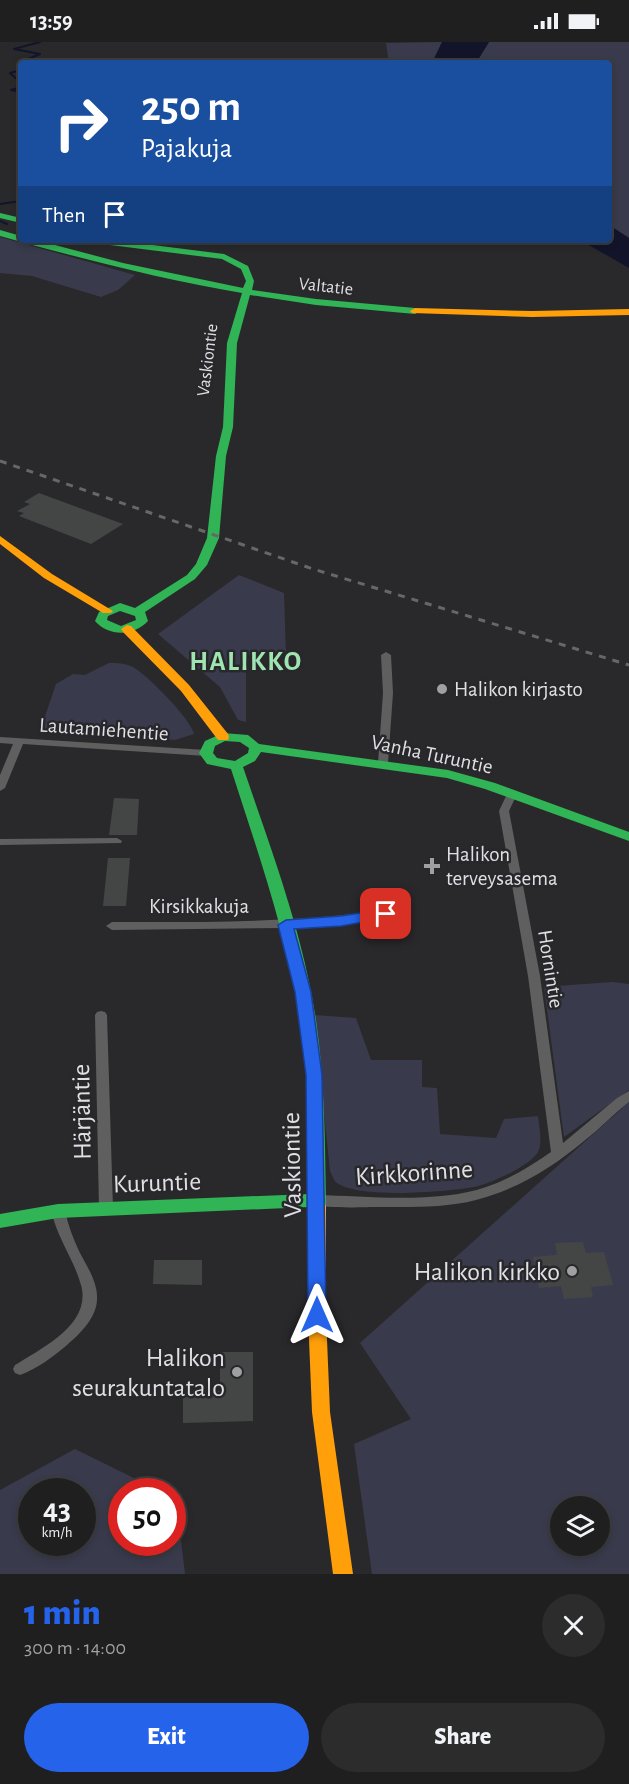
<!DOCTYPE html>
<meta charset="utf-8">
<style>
body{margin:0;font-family:"Alegreya Sans",sans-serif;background:#2c2c2d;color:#f1f3f6;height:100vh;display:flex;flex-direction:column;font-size:22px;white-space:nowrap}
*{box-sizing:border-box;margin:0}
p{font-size:20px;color:#a1a2a5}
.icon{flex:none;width:33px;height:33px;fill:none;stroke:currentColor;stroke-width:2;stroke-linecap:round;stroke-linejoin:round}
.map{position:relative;height:1532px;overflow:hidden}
.drawer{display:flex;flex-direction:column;background:#1f1f20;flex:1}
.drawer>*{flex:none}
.hud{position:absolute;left:18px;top:18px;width:594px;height:183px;border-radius:6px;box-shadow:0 3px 9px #0003,0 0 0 2px #3c3d3e;background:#1a4fa0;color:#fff;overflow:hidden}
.controls{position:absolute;left:550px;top:1454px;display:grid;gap:12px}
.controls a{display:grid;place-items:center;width:60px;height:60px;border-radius:50%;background:#1f1f20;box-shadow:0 3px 9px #0003,0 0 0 2px #3c3d3e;font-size:30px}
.speed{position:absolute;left:18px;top:1436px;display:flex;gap:12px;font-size:30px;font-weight:700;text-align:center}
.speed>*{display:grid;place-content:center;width:78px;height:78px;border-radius:50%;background:#1f1f20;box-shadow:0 3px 9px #0003,0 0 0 2px #3c3d3e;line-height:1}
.speed small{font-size:15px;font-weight:400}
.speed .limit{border:9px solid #d22;background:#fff;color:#111}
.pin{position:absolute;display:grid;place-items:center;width:51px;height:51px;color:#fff;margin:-26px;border-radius:12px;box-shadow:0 3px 9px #0006}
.me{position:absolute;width:66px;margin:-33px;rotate:0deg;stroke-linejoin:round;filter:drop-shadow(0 0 4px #0008)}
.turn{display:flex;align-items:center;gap:21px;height:126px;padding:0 24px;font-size:27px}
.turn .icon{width:78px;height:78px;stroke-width:2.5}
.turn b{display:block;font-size:42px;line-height:51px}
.then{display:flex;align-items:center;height:57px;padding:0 24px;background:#0003;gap:12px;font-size:22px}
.round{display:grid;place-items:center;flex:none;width:63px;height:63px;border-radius:32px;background:#2c2c2d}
.overview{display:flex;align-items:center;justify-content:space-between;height:102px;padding:0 24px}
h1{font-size:36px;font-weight:800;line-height:45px;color:#2563eb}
.action{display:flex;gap:12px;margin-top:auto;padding:12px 24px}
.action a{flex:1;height:69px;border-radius:36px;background:#2563eb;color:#fff;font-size:24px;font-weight:800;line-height:69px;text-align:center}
.action a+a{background:#2c2c2d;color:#f1f3f6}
.status{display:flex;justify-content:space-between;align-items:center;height:42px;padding:0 30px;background:#1f1f20;direction:ltr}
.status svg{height:16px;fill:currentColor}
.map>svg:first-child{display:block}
</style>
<div class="status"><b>13:59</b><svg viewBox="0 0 49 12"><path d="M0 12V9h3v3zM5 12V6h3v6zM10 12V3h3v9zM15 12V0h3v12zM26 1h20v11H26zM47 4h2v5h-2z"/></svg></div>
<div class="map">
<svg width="629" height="1532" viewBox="0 0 629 1532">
<rect width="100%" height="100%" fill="#29292b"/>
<!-- green -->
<g fill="#393b4c" fill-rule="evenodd">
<path d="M442,0L432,21H389L386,1Z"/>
<path d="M489,0H629V196L609,183V21H476Z"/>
<path d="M0,195L135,233L118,248L101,255L32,234L0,231Z"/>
<path d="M239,533L284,551L286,613H246V680L238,678L220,645L158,592Z"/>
<path d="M109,621C117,621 125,621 133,625C147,633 191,677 194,692L175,698L99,691L39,692L56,642L73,632L85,633Z"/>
<path d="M612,940L629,942V1048L564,1095L544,945Z"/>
<path d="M314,973L356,976L371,1018H422V1045L437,1046L440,1092L496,1096L504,1077L538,1074C539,1085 543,1101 538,1110C530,1124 490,1142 474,1145C446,1150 360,1157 337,1141C334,1139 332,1133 330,1129Z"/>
<path d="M629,1060V1532H372L354,1402L411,1377L360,1301ZM561,1464H600V1503H561Z"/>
<path d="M75,1407L160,1449H122V1500H172L173,1455L176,1457L185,1532H0V1448ZM32,1449H82V1500H32Z"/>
</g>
<!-- water -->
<g fill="#12152a">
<path d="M442,0H489L476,21H432Z"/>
<path d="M609,183L629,196V226L580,198H609Z"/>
</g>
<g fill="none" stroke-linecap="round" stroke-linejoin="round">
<!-- stream -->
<g stroke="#12152a" stroke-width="2">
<path d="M26,21V18L40,12L14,7L40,0"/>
<path d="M21,28L10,31L21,41"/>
<path d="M21,45L11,48L21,50"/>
<path d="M21,54L18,59L21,61"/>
<path d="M0,162L21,159"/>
<path d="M0,179L7,182"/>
</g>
</g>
<!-- building -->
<g fill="#444646">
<path d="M39,451L123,482L91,502L19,474L24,471L17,469L30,462L24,460Z"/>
<path d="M114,756L139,757L137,793H109Z"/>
<path d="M108,816H130L126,864H103Z"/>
<path d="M583,1200L586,1211L604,1210L613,1243L591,1245L593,1255L564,1257L561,1244L539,1246L533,1215L557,1213L555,1201Z"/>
<path d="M154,1218H202V1243L153,1242Z"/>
<path d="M220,1310H253V1379L183,1381V1350L220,1349Z"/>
</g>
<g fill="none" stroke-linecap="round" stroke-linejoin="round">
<!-- street -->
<g fill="#5f5f60" fill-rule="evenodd">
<path d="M386,610L391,613L393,651L388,721L383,724L378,721L383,651L381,613Z"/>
<path d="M0,695L206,708L211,711L206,714L23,702L5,746L0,749V733L13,702L0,701Z"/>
<path d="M512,749L517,752L509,769L540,934L563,1101L617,1056L629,1049V1060C613,1072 600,1087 584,1099C553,1125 516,1148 476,1158C445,1166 412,1165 380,1165C362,1165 328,1167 311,1162L309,1158L311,1154L316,1153C368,1154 437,1162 486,1145C510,1137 531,1124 551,1110L528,934L499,769L507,752Z"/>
<path d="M117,796L122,799L121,801L0,803V797Z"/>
<path d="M386,868L392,872L390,875L352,880L284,886L112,888L106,884L112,880C204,880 295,881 386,868Z"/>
<path d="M101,969L105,970L107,973L113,1166L111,1170L106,1171L101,1170L99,1166L95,973L97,970Z"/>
<path d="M58,1164L63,1165L65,1169C68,1183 73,1196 79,1209C86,1223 98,1240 97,1257C97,1275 80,1292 67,1303C54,1314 37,1327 20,1333L15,1331L13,1327L15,1323C42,1306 92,1282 81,1243C75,1221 61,1201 54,1179L51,1169L53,1165Z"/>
</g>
<!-- fast -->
<g fill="#30b455" fill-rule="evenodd">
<path d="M0,171L21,176V181L0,176Z"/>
<path d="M0,188L21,194V198H36L123,221L243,246L246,239L241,227L222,217L94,201L90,198H113L224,212L248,224L254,239L252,248L316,257L415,266L420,269L415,272L316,263L250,253L237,301L233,385L226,414L219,496L207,523L195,537L145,570L148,579C134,594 109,595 95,579L99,570L120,561L135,566L187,533L196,522L207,496L216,414L223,385L227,301L242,251C160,237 79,216 0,194ZM120,569L135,574L136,578L121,584L107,578L108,574Z"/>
<path d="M223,691L248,693L259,702L448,728L495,741L629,790V799L485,747L447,736L261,710L255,719L243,725C271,807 303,891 316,978C325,1040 325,1102 326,1164L323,1169L317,1170L311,1169L309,1165L58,1176L0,1186V1172L58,1162L309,1152C309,1093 309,1032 299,974C286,889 257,808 231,727L207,722L199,711L205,699ZM225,699L240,700L249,706L248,711L235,719L217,716L213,711L215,704Z"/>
</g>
<!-- slow -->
<g fill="#ff9f0a" fill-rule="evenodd">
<path d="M415,266L532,269L629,267V273L532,275L412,271L410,269Z"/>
<path d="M0,494L52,532L113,569L111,571H103L44,536L0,502Z"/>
<path d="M127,583L131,584L189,643L228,692L229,695L228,698H218L181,649L123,590L121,587Z"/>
<path d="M317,1158L323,1159L326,1164V1273L330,1370L353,1532H333L312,1370L308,1273V1164L311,1159Z"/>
</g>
<!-- rail-far1 -->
<path stroke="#676768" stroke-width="2" stroke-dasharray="4.5 4.5" stroke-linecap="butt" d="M0,419L3,420"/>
<!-- rail -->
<path stroke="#676768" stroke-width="3" stroke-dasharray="7 7" stroke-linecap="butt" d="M0,419L313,527L629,623"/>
</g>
<!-- route -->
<path fill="#2563eb" stroke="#184099" stroke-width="1.5" d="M386,867L394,872L391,875L341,884L294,887L311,950L322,1033L326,1273L323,1278L317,1280L310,1278L308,1273L306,1033L295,950L278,883L286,878L341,874Z"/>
<!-- markers -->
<g fill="#a0a0a3" stroke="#28282c" stroke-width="2">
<circle cx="442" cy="647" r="6"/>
<path d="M429 815h6v6h6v6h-6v6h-6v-6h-6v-6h6z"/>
<circle cx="572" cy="1229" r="6"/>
<circle cx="237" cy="1330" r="6"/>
</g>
<g text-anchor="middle" stroke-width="5" stroke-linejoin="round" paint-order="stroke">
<!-- far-street labels -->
<g font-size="18" fill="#e0e0e3" stroke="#28282c">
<text transform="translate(326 244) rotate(6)" y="6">Valtatie</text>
<text transform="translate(207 318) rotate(-83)" y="6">Vaskiontie</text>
</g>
<!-- poi labels -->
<g font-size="21" fill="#e0e0e3" stroke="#28282c" text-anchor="start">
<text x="454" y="654">Halikon kirjasto</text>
<text x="446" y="819">Halikon<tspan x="446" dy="24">terveysasema</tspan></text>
</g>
<!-- street labels -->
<g font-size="21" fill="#e0e0e3" stroke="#28282c">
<text transform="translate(104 687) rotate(4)" y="7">Lautamiehentie</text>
<text transform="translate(432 712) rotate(12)" y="7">Vanha Turuntie</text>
<text x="199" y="871">Kirsikkakuja</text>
<text transform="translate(551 927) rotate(81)" y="7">Hornintie</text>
</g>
<!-- near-street labels -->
<g font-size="26" fill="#e0e0e3" stroke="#28282c">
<text transform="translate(81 1070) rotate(-91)" y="9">Härjäntie</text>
<text transform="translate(291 1123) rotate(-91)" y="9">Vaskiontie</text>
<text transform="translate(414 1130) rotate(-4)" y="9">Kirkkorinne</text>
<text transform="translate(157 1140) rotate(-2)" y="9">Kuruntie</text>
</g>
<!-- near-poi labels -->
<g font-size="26" fill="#e0e0e3" stroke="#28282c" text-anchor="end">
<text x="560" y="1238">Halikon kirkko</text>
<text x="225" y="1324">Halikon<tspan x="225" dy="30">seurakuntatalo</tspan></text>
</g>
<!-- district labels -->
<g font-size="27" font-weight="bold" letter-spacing="1.5" fill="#a0e5b1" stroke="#28282c">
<text x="246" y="628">HALIKKO</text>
</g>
</g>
</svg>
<div class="controls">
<a><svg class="icon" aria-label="layers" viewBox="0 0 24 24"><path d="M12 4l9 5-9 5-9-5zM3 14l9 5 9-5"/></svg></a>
</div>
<div class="speed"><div>43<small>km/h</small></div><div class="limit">50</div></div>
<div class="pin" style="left:386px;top:872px;background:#d93025"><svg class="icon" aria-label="arrive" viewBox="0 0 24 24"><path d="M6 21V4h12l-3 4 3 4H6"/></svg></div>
<svg class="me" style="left:317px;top:1273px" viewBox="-20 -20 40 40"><path d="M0-17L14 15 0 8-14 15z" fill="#2563eb" stroke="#fff" stroke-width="4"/></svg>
<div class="hud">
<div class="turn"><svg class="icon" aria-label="right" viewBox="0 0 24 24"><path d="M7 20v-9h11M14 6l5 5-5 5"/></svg><div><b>250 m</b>Pajakuja</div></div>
<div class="then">Then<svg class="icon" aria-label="arrive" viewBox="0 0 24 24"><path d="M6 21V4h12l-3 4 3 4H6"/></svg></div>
</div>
</div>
<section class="drawer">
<div class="overview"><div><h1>1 min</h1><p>300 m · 14:00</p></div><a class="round"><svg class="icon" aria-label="close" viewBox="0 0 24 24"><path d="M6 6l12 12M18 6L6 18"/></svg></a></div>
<div class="action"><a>Exit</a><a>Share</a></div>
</section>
